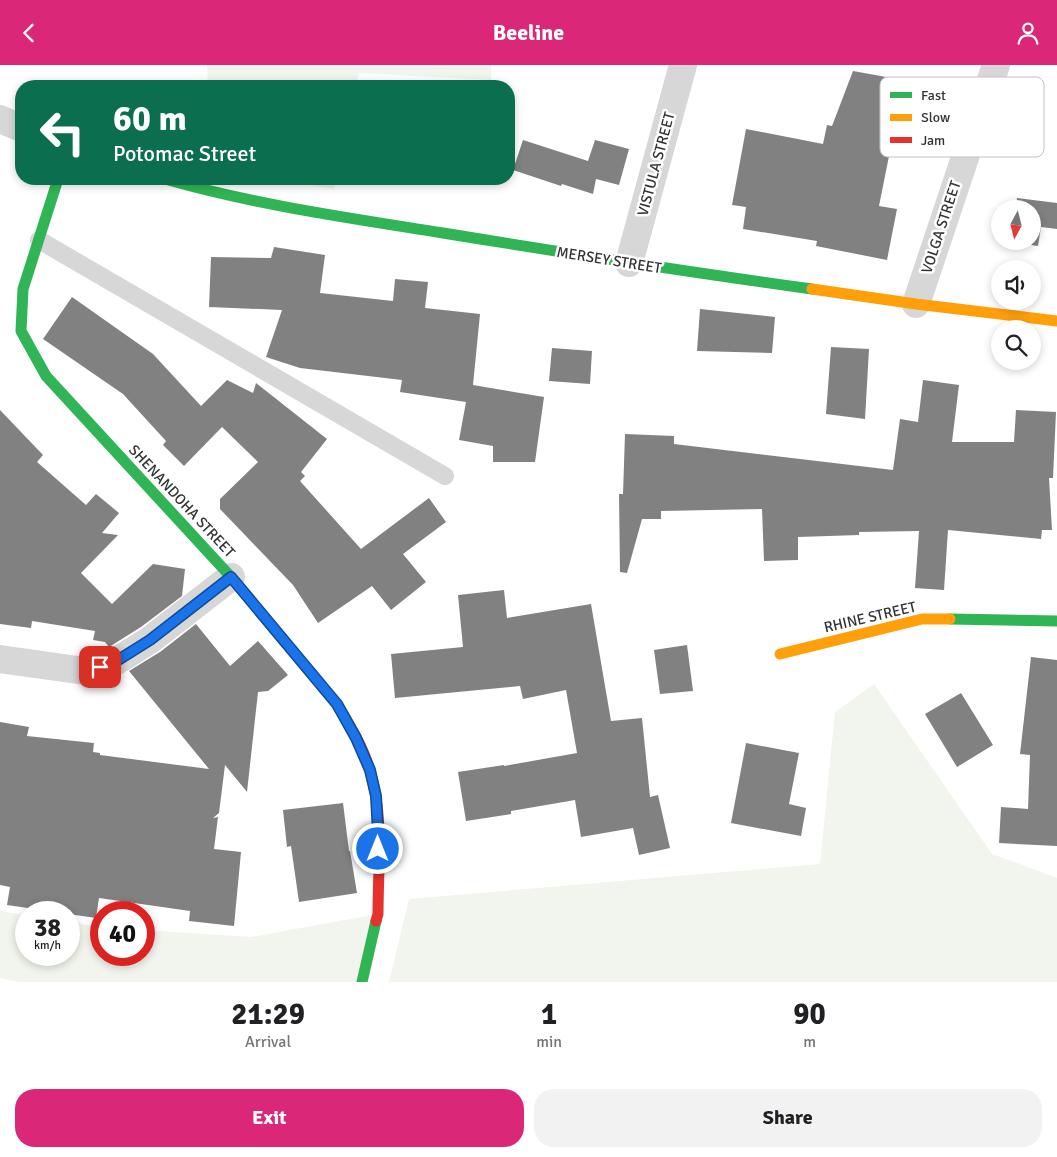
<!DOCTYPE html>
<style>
body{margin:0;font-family:Signika,sans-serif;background:#f2f2f2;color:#202124;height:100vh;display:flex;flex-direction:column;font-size:19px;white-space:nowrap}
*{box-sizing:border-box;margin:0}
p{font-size:16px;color:#757577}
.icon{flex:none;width:28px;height:28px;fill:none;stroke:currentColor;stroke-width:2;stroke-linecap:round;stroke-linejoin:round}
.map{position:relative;height:917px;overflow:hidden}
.details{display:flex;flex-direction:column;background:#fff;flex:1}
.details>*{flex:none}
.guide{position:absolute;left:15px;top:15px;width:500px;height:105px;border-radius:20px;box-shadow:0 2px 8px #0003;background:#0b6e4f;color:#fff;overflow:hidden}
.needle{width:32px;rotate:187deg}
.tools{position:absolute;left:991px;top:135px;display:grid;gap:10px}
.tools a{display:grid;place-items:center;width:50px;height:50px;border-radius:50%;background:#fff;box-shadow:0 2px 8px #0003;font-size:25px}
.speed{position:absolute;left:15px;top:836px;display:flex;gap:10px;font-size:25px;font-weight:700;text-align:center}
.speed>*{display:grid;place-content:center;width:65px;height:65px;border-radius:50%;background:#fff;box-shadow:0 2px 8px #0003;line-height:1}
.speed small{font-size:12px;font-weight:400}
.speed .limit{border:8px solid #d22;background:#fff;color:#111}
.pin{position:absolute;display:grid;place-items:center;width:42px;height:42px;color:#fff;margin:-21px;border-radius:10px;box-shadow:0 2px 8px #0006}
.me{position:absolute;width:55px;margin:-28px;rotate:0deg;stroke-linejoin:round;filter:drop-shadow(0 0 4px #0008)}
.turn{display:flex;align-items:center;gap:18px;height:105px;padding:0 15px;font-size:22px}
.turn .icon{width:65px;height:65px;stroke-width:2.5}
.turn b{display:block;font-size:35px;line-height:42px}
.eta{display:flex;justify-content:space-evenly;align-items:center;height:85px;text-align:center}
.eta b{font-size:30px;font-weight:700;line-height:35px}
.action{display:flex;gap:10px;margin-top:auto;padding:10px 15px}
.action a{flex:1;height:58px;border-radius:20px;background:#db2777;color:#fff;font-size:20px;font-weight:700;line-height:58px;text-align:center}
.action a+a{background:#f2f2f2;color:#202124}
header{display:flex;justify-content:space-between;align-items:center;height:65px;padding:0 15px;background:#db2777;color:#fff;font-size:22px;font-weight:700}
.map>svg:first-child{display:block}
</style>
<header><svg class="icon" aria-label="back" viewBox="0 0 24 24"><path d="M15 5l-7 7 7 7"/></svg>Beeline<svg class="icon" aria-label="person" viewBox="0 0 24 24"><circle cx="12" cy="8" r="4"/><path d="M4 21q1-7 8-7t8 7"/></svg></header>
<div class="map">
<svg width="1057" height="917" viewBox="0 0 1057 917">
<rect width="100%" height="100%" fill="#fff"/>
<!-- green -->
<g fill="#f1f5ed">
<path d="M207,0H491V15L359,8L356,21H208Z"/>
<path d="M279,114H336L334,124Z"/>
<path d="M874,619L992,789L1057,813V917H389L409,834L820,799L835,647Z"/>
<path d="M0,846L26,850V890H69V857L101,862V890H144V865L251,872L378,849L362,917H19L0,913Z"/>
</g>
<!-- building -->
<g fill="#818181">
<path d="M853,6L914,17L905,53L897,51L879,141L897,144L887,195L816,181L817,176L743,164L746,142L732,140L746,64L823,79L827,60L832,61Z"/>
<path d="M523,75L588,96L595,75L629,84L619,120L596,114L593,129L562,119L561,121L513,105Z"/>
<path d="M1017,133L1057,138V164L1041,162L1038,181L1010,177L1032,176V144H1016Z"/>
<path d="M274,182L325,190L320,228L393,236L395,214L428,217L425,243L480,249L473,320L544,332L535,397H493V381L459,375L466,337L400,327L402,315L300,303L266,292L282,245L209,242L211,192L271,193Z"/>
<path d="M72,232L153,289L201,341L227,315L253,328L256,318L327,374L301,407L305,411L300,416L361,484L429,433L446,457L403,489L426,517L391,545L372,521L318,558L293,520L220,444V434L258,397L222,362L184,401L163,380L166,376L123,329L43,274Z"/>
<path d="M700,244L775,252L772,288L697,286Z"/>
<path d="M831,282L869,284L865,354L826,349Z"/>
<path d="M552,283L592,286L590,319L549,316Z"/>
<path d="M923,315L959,320L952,377H1014L1016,345L1056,347L1053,413H1049L1052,465H1042L1041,474L948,465L944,525L915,523L919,466L859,467V470L798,472V495L764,496L762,444L661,446V454H642L627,508L620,507L619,429H623L625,369L674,371V379L893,405L900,354L918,357Z"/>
<path d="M0,345L43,390L37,397L86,440L96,429L119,448L102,468L118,470L81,508L112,539L153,499L185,504L182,531L141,562L109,582L105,577L93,575L95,566L32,556L31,563L0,559Z"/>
<path d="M504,525L507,553L591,539L611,656L642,653L650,732L658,730L670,783L639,790L633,763L581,772L575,735L511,746V749L466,756L458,707L504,700V701L577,688L566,625L523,634L520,621L395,633L391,589L463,582L458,530Z"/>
<path d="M196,559L230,601L258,576L288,610L268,626L258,627L247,727L225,700L219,748L213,753L218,752L214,784L241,787L234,861L189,856L190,846L99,833L96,853L7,840L10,822L0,820V657L29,662L27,671L94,678L93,687L100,688V690L209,704L129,606L160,587Z"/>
<path d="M687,580L693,626L660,629L654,585Z"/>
<path d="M1031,592L1057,595V781L999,778L1001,742L1028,744L1030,690L1020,689Z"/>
<path d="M961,628L993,680L957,702L925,649Z"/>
<path d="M746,678L799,688L789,739L806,743L801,771L731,758Z"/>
<path d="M343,738L349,786H350L357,828L299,837L291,781L287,782L283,745Z"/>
</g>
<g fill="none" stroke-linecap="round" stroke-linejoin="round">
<!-- lane -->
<path stroke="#d7d7d7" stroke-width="18" d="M39,175L445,411"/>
<!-- street -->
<g stroke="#d7d7d7" stroke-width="28">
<path d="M0,54L21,63"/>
<path d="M629,198L683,0"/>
<path d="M916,239L996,0"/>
<path d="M0,594L85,606L115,597L150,575L231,512"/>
</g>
<!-- fast -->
<g stroke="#30b455" stroke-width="11">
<path d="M58,114L23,224L21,266L46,311L231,512L338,641"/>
<path d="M165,114C256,140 350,153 443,168C566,188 689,207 812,224"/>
<path d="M950,554L1057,556"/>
<path d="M362,917L376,856"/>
</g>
<!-- slow -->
<g stroke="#ff9f0a" stroke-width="11">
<path d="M812,224L916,239L1057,256"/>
<path d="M780,589L922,554H950"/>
</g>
<!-- jam -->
<path stroke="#e5322d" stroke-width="11" d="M338,641C350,661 364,683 370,706C384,751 378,803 378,849L376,856"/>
</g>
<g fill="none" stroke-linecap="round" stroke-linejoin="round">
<defs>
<path id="route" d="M100,602L115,597L150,575L231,512L337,639L356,673L370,705L376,731L378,767V784"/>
</defs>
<!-- route casing -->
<use href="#route" stroke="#114b97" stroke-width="12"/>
<!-- route -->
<use href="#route" stroke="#1a73e8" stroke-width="9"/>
</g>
<g text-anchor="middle" stroke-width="5" stroke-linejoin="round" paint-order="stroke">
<!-- street labels -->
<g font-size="15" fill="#333" stroke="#fff">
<text transform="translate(656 99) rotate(-75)" y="5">VISTULA STREET</text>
<text transform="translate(941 162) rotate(-72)" y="5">VOLGA STREET</text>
<text transform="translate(609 195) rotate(9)" y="5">MERSEY STREET</text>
<text transform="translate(182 436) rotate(47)" y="5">SHENANDOHA STREET</text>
<text transform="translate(870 552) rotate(-13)" y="5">RHINE STREET</text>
</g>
</g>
<!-- legend -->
<rect x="880" y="12" width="164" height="80" rx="8" fill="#fff" stroke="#c2c2c2" stroke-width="1"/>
<rect x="890" y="27" width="22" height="6" fill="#30b455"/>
<rect x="890" y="49" width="22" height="7" fill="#ff9f0a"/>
<rect x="890" y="72" width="22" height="6" fill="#e5322d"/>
<g font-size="14" fill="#333">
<text x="921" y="35">Fast</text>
<text x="921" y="57">Slow</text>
<text x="921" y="80">Jam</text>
</g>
</svg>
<div class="tools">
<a><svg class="needle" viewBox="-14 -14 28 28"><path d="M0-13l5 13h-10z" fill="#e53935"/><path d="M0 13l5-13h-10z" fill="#757577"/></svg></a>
<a><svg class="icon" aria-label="sound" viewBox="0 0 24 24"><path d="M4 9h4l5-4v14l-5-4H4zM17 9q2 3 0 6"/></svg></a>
<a><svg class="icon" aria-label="search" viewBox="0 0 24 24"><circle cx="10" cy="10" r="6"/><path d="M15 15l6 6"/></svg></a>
</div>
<div class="speed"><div>38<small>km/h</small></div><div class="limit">40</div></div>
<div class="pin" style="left:100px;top:602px;background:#d93025"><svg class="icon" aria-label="arrive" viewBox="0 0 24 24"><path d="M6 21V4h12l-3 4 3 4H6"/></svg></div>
<svg class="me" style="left:378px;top:784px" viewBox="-20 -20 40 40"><circle r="17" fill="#1a73e8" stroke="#fff" stroke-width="3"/><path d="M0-11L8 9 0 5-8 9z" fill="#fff"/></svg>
<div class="guide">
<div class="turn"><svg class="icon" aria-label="left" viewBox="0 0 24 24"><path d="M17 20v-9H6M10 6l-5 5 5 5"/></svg><div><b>60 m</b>Potomac Street</div></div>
</div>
</div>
<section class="details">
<div class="eta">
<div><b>21:29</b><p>Arrival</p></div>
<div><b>1</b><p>min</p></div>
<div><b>90</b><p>m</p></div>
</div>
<div class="action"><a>Exit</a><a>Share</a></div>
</section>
